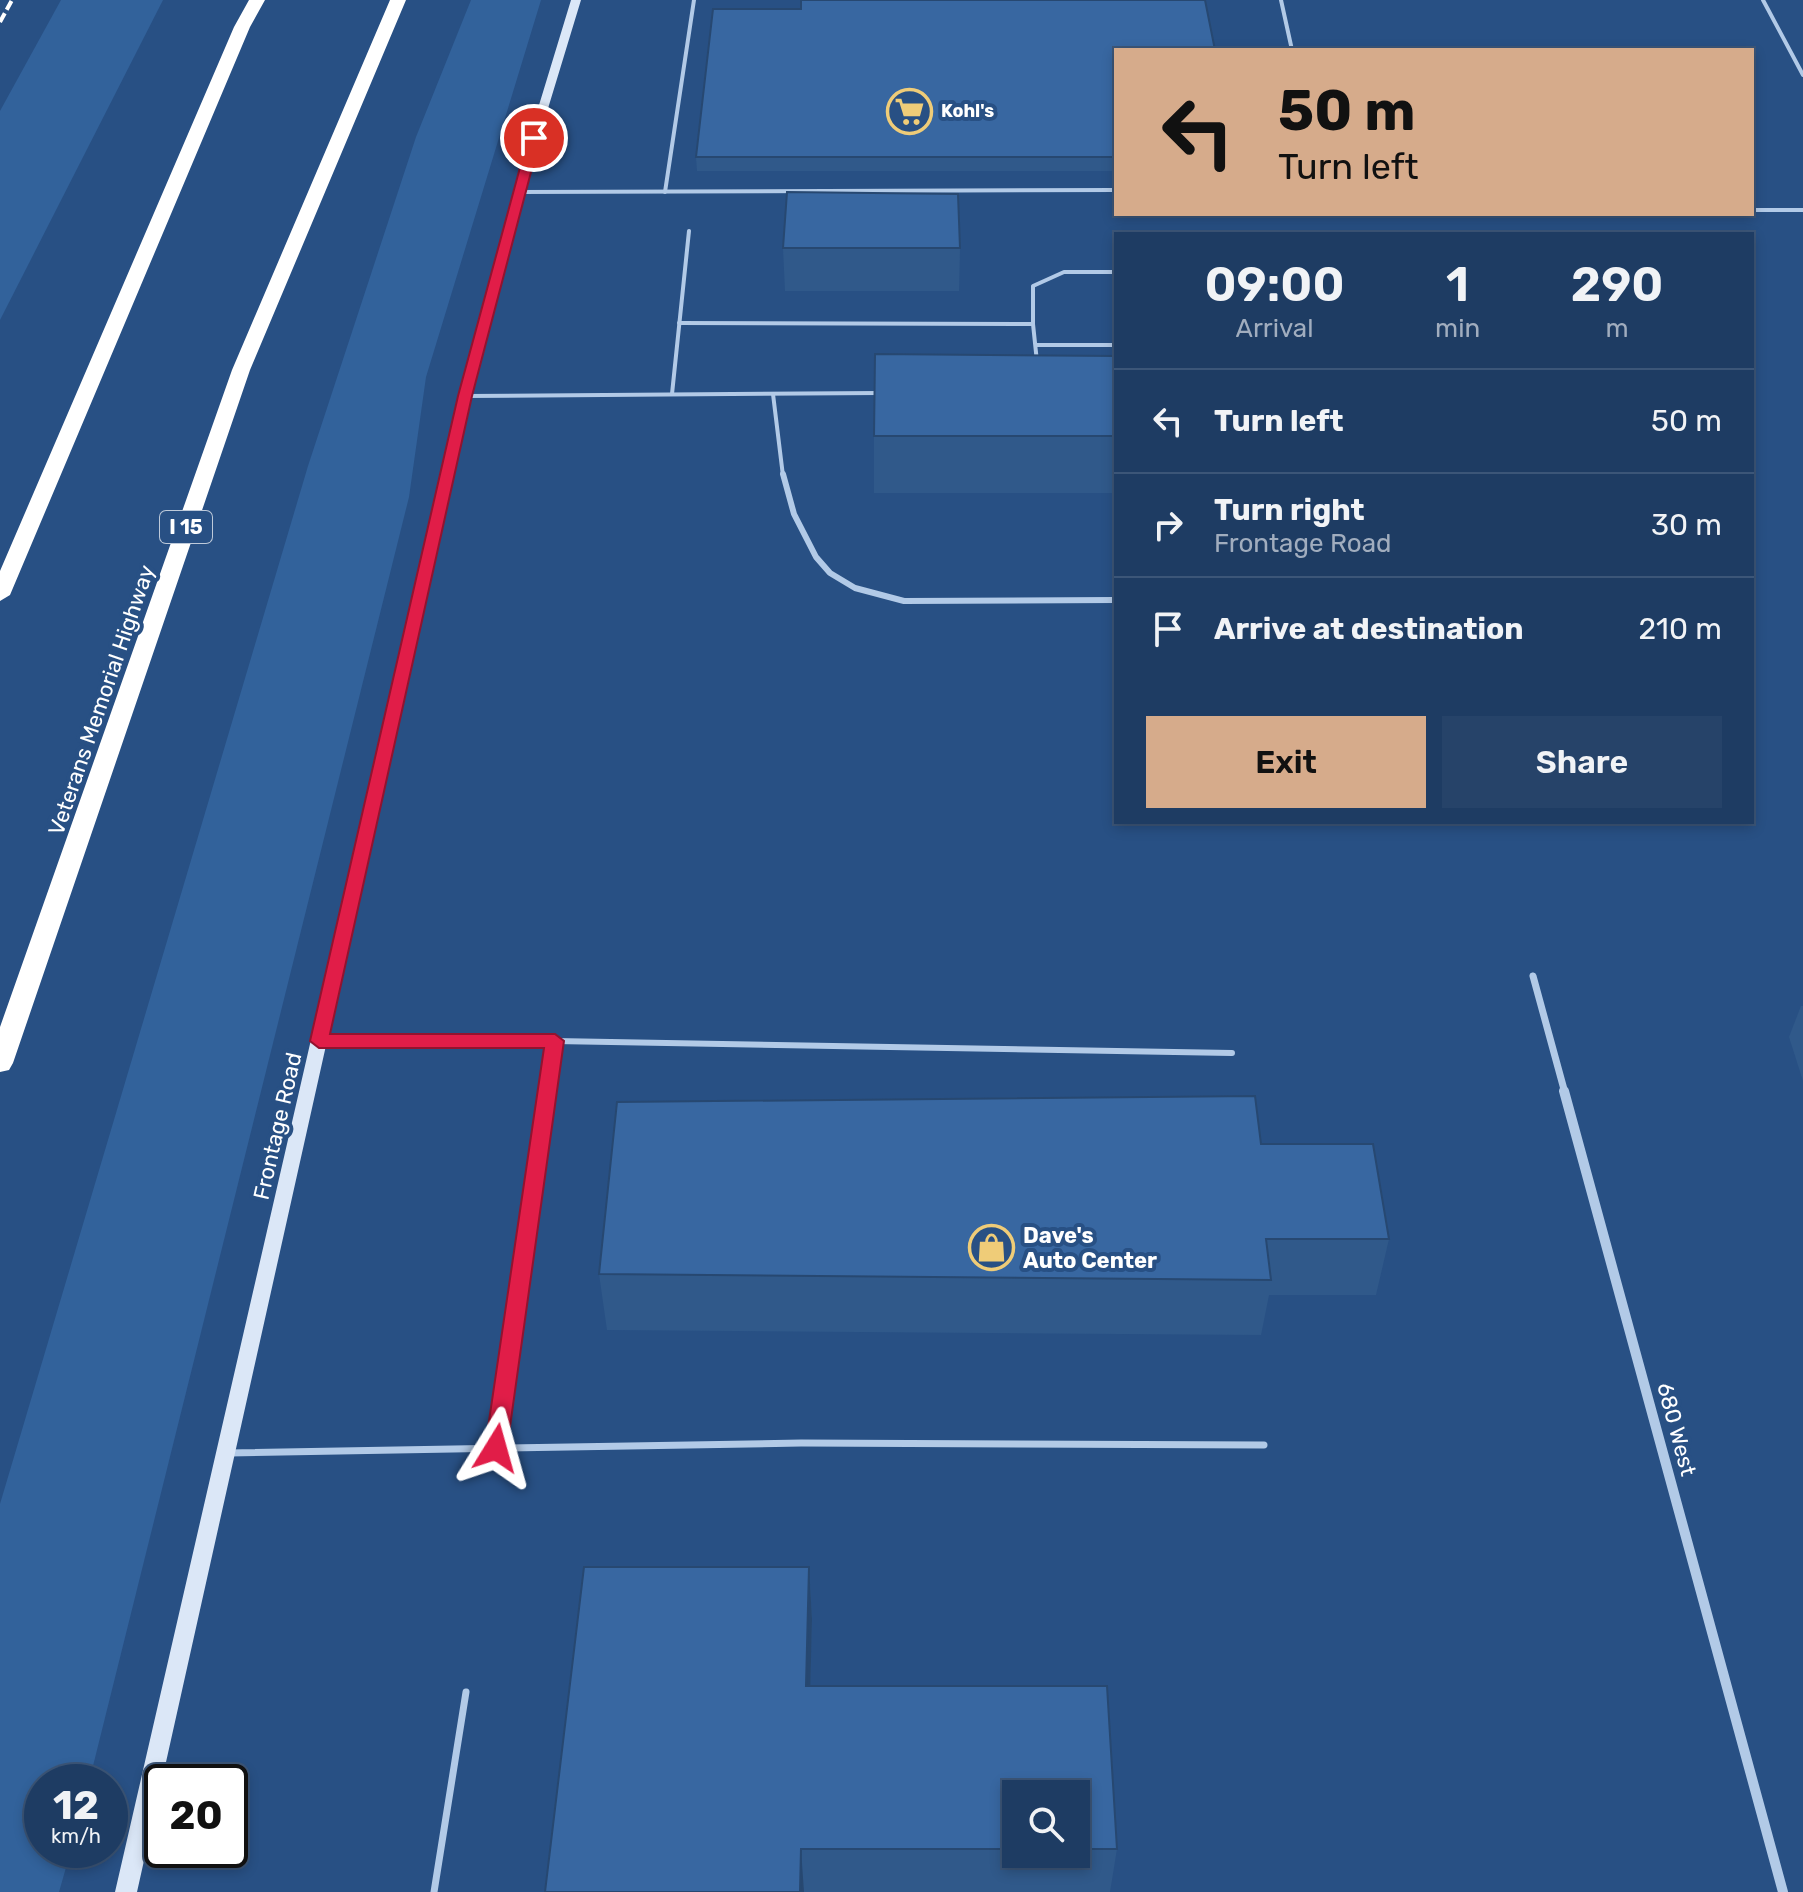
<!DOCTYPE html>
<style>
body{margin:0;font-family:Rubik,sans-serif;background:#264369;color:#f1f3f6;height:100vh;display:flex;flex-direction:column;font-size:30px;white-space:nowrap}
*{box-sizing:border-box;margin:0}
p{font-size:26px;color:#a1adbe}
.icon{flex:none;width:44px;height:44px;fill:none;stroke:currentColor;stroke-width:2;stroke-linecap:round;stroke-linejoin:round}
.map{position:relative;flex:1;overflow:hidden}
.details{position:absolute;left:1114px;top:232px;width:640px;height:592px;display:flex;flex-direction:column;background:#1e3c63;border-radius:0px;box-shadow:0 4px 12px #0003,0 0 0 2px #3c5678}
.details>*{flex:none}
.guide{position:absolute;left:1114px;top:48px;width:640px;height:168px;border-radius:0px;box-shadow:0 4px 12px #0003,0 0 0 2px #3c5678;background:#d6ab8b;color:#111;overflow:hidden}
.tools{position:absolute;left:1002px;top:1780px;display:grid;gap:16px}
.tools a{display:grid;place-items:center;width:88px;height:88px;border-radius:0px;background:#1e3c63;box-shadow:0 4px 12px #0003,0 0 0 2px #3c5678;font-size:40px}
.speed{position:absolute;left:24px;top:1764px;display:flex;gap:16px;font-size:40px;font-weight:700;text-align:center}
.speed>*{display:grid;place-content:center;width:104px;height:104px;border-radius:50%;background:#1e3c63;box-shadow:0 4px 12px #0003,0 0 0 2px #3c5678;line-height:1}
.speed small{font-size:20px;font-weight:400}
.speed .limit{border:4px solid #111;border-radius:12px;background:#fff;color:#111}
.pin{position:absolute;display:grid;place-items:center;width:68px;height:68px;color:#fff;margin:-34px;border:4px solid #fff;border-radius:50%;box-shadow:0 2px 8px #0007}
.me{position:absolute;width:88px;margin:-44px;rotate:8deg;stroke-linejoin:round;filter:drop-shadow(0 0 6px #0008)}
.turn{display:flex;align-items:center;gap:28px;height:168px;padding:0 32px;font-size:36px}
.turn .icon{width:104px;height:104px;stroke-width:2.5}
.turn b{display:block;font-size:56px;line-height:68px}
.eta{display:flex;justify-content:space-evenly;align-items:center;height:136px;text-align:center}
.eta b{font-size:48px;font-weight:600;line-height:56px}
.primary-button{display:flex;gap:16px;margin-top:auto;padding:16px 32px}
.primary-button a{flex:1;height:92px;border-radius:0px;background:#d6ab8b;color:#111;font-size:32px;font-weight:600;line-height:92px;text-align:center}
.primary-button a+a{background:#264369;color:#f1f3f6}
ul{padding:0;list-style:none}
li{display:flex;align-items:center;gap:24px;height:104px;padding:0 32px;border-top:2px solid #3c5678}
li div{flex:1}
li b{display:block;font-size:30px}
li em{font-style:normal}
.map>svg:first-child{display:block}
</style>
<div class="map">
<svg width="1803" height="1892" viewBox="0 0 1803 1892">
<rect width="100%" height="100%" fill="#285084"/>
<!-- green -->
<g fill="#32629b">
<path d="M61,0H163L0,320V111Z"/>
<path d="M471,0H541L426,377L409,497L89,1782H42V1850H71L59,1892H0V1504L308,466L416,137Z"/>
</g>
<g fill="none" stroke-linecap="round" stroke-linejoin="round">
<!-- lane-far2 -->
<g stroke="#b2cae7" stroke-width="4">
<path d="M1281,0L1292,50"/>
<path d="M1763,0L1803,75"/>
<path d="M519,192L1116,190"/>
<path d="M665,192L694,0"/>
<path d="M1752,210H1803"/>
<path d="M679,323L1033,324L1037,362"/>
<path d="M1033,324V286L1064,272H1116"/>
<path d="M1036,345H1116"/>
<path d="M672,394L689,231"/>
<path d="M773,394L783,476"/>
<path d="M465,396L880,393"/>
</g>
<!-- lane-far1 -->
<g stroke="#b2cae7" stroke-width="6">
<path d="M783,474L794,514L816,557L830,573L855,588L904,601L1116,600"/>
<path d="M322,1041H555L548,1093"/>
<path d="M555,1041L1232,1053"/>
</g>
<!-- lane -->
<g stroke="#b2cae7" stroke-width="7">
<path d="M496,1448L548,1091"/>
<path d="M229,1453L801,1443L1264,1445"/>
<path d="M434,1892L466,1692"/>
</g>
<!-- street-far1 -->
<path stroke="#b2cae7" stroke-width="7" d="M1533,976L1565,1093"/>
<!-- street -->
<path stroke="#b2cae7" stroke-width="10" d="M1564,1091L1783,1892"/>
<!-- secondary -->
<path fill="#dbe7f7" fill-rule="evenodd" d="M571,0H581L539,138L471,396L137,1892H115L459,396L529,138Z"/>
<!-- highway -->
<g fill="#fff" fill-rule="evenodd">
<path d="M249,0H265L250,27L10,595L0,601V571L234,27Z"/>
<path d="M390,0H406L250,370L13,1063L9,1070L0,1072V1027L232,370Z"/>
</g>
<!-- rail -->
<path stroke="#fff" stroke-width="4" stroke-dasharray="10 4" stroke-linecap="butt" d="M0,22L12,0"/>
</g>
<!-- wall -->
<g fill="#30598a" fill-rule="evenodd">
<path d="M1116,50V171H697L696,157Z"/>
<path d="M783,248H960L959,291H785Z"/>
<path d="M1116,356V493H874V436Z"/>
<path d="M1801,1006H1803V1081L1789,1037Z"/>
<path d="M1261,1144L1389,1239L1376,1295H1269L1261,1335L607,1330L599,1274Z"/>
<path d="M584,1567H809L812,1619L810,1686H1107L1117,1849L1110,1892H545ZM1016,1794H1076V1854H1016Z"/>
</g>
<!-- shaded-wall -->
<g fill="#274871">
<path d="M809,1567L812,1619L809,1737L806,1686Z"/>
<path d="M801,1849L804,1892H800Z"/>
</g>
<!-- building -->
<g fill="#3867a1" stroke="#274871" stroke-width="2">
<path d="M801,0H1205L1215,50H1116V157H696L713,9H801Z"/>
<path d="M787,192L958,194L960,248H783Z"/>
<path d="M875,354L1116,356V436H874Z"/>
<path d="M1255,1096L1261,1144H1373L1389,1239H1266L1271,1280L599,1274L617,1102Z"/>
<path d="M584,1567H809L806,1686H1107L1117,1849H1076V1794H1016V1849H801L800,1892H545Z"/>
</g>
<!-- route -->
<path fill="#e11d48" stroke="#92132f" stroke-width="2" d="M534,134L540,138L472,396L330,1034H555L564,1041L507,1448L504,1455L496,1458L488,1455L485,1448L544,1048H319L310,1041L458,396L528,138Z"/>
<!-- icons -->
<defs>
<symbol id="supermarket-ring" viewBox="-11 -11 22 22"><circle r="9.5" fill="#285084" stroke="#efcc78" stroke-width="1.5"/><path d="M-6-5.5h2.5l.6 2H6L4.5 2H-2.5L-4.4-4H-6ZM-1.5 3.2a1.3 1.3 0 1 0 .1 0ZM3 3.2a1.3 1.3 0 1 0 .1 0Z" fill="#efcc78"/></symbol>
<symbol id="shop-ring" viewBox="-11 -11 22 22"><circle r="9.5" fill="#285084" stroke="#efcc78" stroke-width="1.5"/><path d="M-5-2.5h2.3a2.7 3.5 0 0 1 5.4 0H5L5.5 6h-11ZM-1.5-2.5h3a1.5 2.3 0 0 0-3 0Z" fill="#efcc78"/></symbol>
</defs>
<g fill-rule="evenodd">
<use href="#supermarket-ring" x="884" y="86" width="51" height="51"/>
<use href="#shop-ring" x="966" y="1222" width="51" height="51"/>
</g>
<g text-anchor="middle" stroke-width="8" stroke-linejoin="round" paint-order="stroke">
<!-- far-poi labels -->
<g font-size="18" font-weight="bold" fill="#fff" stroke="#285084" text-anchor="start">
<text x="941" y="117">Kohl's</text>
</g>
<!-- shield labels -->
<rect fill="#285084" stroke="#becada" stroke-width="2" x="160" y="511" width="52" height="32" rx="6"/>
<g font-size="20" font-weight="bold" fill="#fff">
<text x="186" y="534">I 15</text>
</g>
<!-- street labels -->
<g font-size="22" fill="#fff" stroke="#285084">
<text transform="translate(101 700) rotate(-71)" y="8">Veterans Memorial Highway</text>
<text transform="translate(277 1126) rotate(-77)" y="8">Frontage Road</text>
<text transform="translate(1677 1429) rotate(75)" y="8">680 West</text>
</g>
<!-- poi labels -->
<g font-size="22" font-weight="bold" fill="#fff" stroke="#285084" text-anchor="start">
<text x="1023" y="1243">Dave's<tspan x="1023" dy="25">Auto Center</tspan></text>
</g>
</g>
</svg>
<div class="tools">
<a><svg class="icon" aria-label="search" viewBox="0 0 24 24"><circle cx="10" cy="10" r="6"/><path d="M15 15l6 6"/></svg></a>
</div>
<div class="speed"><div>12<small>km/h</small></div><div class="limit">20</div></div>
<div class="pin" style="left:534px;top:138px;background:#d93025"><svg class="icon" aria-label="arrive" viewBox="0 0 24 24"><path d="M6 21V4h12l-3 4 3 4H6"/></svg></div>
<svg class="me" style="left:496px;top:1448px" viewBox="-20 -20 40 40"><path d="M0-17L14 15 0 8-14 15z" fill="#e11d48" stroke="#fff" stroke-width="4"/></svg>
<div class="guide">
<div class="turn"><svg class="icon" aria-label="left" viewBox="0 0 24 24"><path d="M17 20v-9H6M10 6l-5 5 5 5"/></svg><div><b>50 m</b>Turn left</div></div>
</div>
<section class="details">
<div class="eta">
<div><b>09:00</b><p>Arrival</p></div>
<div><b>1</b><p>min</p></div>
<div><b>290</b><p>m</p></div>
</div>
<ul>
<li><svg class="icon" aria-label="left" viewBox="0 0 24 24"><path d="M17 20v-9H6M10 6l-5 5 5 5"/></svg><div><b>Turn left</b></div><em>50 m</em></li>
<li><svg class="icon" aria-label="right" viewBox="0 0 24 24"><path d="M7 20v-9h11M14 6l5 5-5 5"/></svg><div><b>Turn right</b><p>Frontage Road</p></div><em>30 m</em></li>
<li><svg class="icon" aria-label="arrive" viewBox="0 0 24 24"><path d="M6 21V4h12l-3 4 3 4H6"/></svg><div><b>Arrive at destination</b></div><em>210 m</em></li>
</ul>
<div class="primary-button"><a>Exit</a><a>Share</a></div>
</section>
</div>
